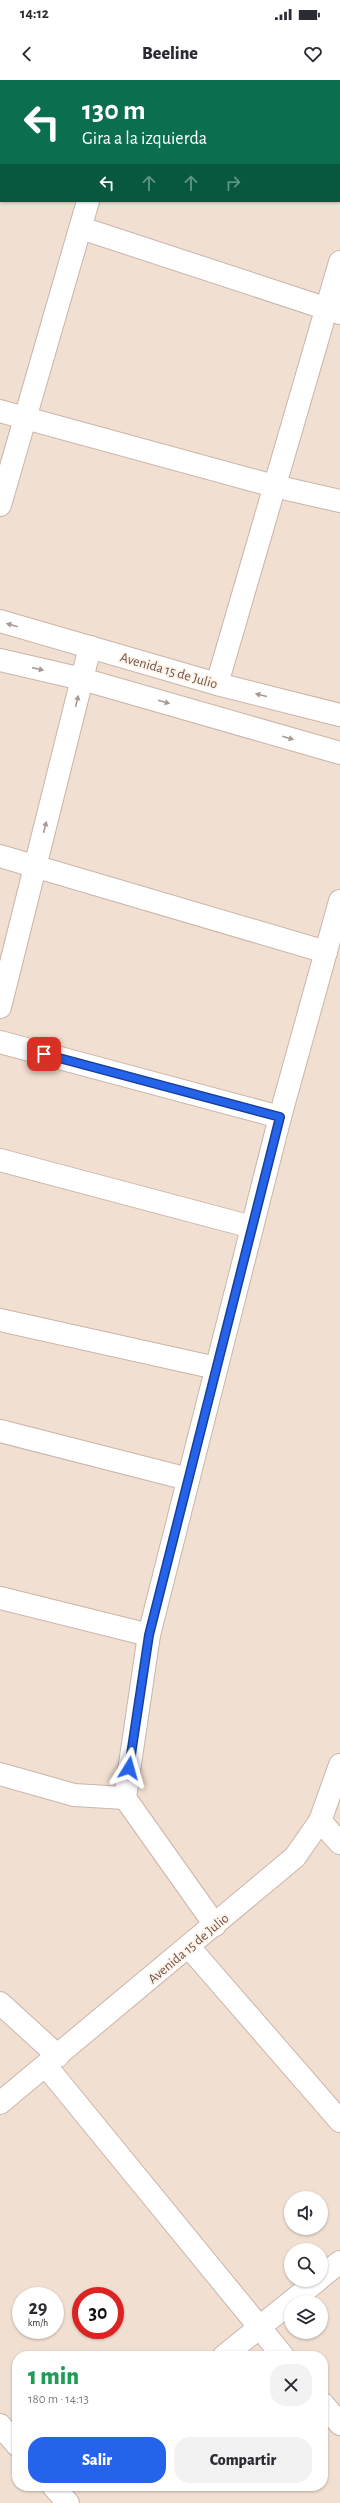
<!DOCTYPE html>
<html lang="es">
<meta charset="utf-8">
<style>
body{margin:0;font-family:"Alegreya Sans",sans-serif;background:#f2f2f3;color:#2b2b33;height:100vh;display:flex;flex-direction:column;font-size:15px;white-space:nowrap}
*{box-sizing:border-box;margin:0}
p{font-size:13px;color:#7c7c81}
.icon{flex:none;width:22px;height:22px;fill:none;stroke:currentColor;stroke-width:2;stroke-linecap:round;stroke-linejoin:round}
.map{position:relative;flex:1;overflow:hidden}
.drawer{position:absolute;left:12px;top:2271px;width:316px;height:140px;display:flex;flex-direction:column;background:#fff;border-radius:16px;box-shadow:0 1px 3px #0004}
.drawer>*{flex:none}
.guide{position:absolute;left:0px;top:0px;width:340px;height:122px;box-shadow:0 1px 3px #0004;background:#0b6e4f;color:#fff;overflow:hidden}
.buttons{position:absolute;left:284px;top:2111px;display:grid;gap:8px}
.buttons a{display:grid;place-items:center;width:44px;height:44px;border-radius:50%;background:#fff;box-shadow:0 1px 3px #0004;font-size:20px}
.speed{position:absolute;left:12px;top:2207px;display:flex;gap:8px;font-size:20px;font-weight:700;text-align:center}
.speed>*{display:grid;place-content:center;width:52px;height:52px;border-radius:50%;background:#fff;box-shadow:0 1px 3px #0004;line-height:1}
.speed small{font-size:10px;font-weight:400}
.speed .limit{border:6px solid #d22;background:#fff;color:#111}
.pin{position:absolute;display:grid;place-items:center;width:34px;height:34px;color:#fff;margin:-17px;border-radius:8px;box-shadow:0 2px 6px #0006}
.me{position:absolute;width:44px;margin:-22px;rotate:8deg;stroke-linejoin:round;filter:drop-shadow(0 0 3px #0008)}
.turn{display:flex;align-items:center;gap:14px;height:84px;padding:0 16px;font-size:18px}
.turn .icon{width:52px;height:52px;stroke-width:2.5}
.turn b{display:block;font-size:28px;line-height:34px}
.lanes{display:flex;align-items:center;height:38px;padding:0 16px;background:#0003;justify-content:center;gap:20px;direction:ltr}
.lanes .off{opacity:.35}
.round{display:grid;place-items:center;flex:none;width:42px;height:42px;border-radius:16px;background:#f2f2f3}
.headline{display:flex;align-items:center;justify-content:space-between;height:68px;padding:0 16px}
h1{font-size:24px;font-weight:800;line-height:30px;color:#1e9e55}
.primary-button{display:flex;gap:8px;margin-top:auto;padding:8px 16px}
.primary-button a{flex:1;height:46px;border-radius:16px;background:#2563eb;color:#fff;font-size:16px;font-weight:800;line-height:46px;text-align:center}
.primary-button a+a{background:#f2f2f3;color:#2b2b33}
.status{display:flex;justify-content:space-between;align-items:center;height:28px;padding:0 20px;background:#fff;direction:ltr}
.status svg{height:11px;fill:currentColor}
header{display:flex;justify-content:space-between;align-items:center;height:52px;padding:0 16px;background:#fff;font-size:18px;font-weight:800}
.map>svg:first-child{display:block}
</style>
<div class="status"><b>14:12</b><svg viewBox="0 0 49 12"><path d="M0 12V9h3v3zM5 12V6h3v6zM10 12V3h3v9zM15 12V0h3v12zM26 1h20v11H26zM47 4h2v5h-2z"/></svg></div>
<header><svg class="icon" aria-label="back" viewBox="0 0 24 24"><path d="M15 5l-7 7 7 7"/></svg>Beeline<svg class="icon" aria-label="heart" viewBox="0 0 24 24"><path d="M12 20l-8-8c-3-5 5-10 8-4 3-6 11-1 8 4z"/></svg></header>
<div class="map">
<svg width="340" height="2423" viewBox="0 0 340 2423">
<rect width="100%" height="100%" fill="#faeee2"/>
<!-- residential -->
<path fill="#f1dfd1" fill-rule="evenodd" d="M0,0H340V2423H0ZM1,1H339V121H1ZM291,2118H321V2148H291ZM291,2170H321V2200H291ZM21,2216H55V2250H21ZM81,2216H115V2250H81ZM291,2222H321V2252H291ZM17,2276H323V2406H17Z"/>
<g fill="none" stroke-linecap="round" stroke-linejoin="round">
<defs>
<g id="minor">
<path d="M238,0L240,1"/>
<path d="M114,1V0"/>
<path d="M0,27H1"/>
<path d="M339,40H340"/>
<path d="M81,148L340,233"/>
<path d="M0,331L274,406L340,421"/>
<path d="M0,425L88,121"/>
<path d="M0,541L217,604L340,635"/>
<path d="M0,580L82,599L340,673"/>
<path d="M217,604L340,182"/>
<path d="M0,776L326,872"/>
<path d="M0,927L90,567"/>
<path d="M0,962L280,1037"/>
<path d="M0,1080L252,1147"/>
<path d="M0,1240L216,1288"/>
<path d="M0,1351L188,1399"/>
<path d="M0,1518L149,1555"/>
<path d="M0,1694L74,1715L125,1718"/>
<path d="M320,1741L340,1763"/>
<path d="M215,1845L125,1718L149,1555L280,1037L340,821"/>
<path d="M189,1867L340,2041"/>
<path d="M0,1923L58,1976"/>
<path d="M46,1986L283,2276"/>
<path d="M0,2023L295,1777L320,1741L340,1685"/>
<path d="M321,2197L340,2182"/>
<path d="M224,2276L318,2200"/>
<path d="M323,2324L340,2344"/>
<path d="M0,2345L17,2365"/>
<path d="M53,2406L68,2423"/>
</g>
</defs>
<!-- minor casing -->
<use href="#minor" stroke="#cab5aa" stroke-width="24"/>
<!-- minor -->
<use href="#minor" stroke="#fff" stroke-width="22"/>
</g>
<!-- one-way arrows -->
<defs><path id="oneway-solid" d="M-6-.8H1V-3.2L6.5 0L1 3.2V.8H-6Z"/></defs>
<g fill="#a99893">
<use href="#oneway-solid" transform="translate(12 545) rotate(-164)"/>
<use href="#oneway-solid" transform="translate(38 589) rotate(13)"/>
<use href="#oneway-solid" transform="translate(261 615) rotate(-166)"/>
<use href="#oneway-solid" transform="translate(77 621) rotate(-76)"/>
<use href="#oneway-solid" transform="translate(164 622) rotate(16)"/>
<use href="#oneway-solid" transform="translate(288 658) rotate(16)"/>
<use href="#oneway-solid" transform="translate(45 747) rotate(-76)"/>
</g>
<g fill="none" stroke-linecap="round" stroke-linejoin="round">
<defs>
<path id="route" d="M44,974L280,1037L149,1555L129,1688"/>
</defs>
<!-- route casing -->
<use href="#route" stroke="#184099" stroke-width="10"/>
<!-- route -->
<use href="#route" stroke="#2563eb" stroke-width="7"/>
</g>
<g text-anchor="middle" stroke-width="3.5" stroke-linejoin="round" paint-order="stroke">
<!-- street labels -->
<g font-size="14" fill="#70544b" stroke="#fef3e8">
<text transform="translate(169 590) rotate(16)" y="5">Avenida 15 de Julio</text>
<text transform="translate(188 1868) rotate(-40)" y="5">Avenida 15 de Julio</text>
</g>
</g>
</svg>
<div class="buttons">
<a><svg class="icon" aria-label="sound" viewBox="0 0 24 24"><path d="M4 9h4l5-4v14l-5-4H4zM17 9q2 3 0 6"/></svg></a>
<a><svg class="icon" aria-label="search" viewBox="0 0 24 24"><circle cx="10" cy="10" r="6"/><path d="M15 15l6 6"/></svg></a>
<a><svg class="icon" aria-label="layers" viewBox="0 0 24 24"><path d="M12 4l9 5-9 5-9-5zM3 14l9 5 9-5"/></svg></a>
</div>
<div class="speed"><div>29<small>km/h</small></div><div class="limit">30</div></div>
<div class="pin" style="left:44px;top:974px;background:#d93025"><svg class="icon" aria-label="arrive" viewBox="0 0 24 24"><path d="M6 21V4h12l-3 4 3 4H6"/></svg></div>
<svg class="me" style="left:129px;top:1688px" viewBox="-20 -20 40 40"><path d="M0-17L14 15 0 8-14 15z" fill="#2563eb" stroke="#fff" stroke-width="4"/></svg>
<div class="guide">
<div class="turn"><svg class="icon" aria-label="left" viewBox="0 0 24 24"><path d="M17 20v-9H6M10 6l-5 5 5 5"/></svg><div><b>130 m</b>Gira a la izquierda</div></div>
<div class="lanes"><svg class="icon" aria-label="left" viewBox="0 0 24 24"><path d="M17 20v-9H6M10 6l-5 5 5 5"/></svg><svg class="icon off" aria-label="ahead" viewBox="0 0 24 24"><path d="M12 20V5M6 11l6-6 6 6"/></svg><svg class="icon off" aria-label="ahead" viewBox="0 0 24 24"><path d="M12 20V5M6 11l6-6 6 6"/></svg><svg class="icon off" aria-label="right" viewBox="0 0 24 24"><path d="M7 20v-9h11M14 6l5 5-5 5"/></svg></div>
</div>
<section class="drawer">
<div class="headline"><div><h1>1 min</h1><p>180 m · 14:13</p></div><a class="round"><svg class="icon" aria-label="close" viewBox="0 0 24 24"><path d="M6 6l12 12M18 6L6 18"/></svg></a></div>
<div class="primary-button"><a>Salir</a><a>Compartir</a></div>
</section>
</div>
